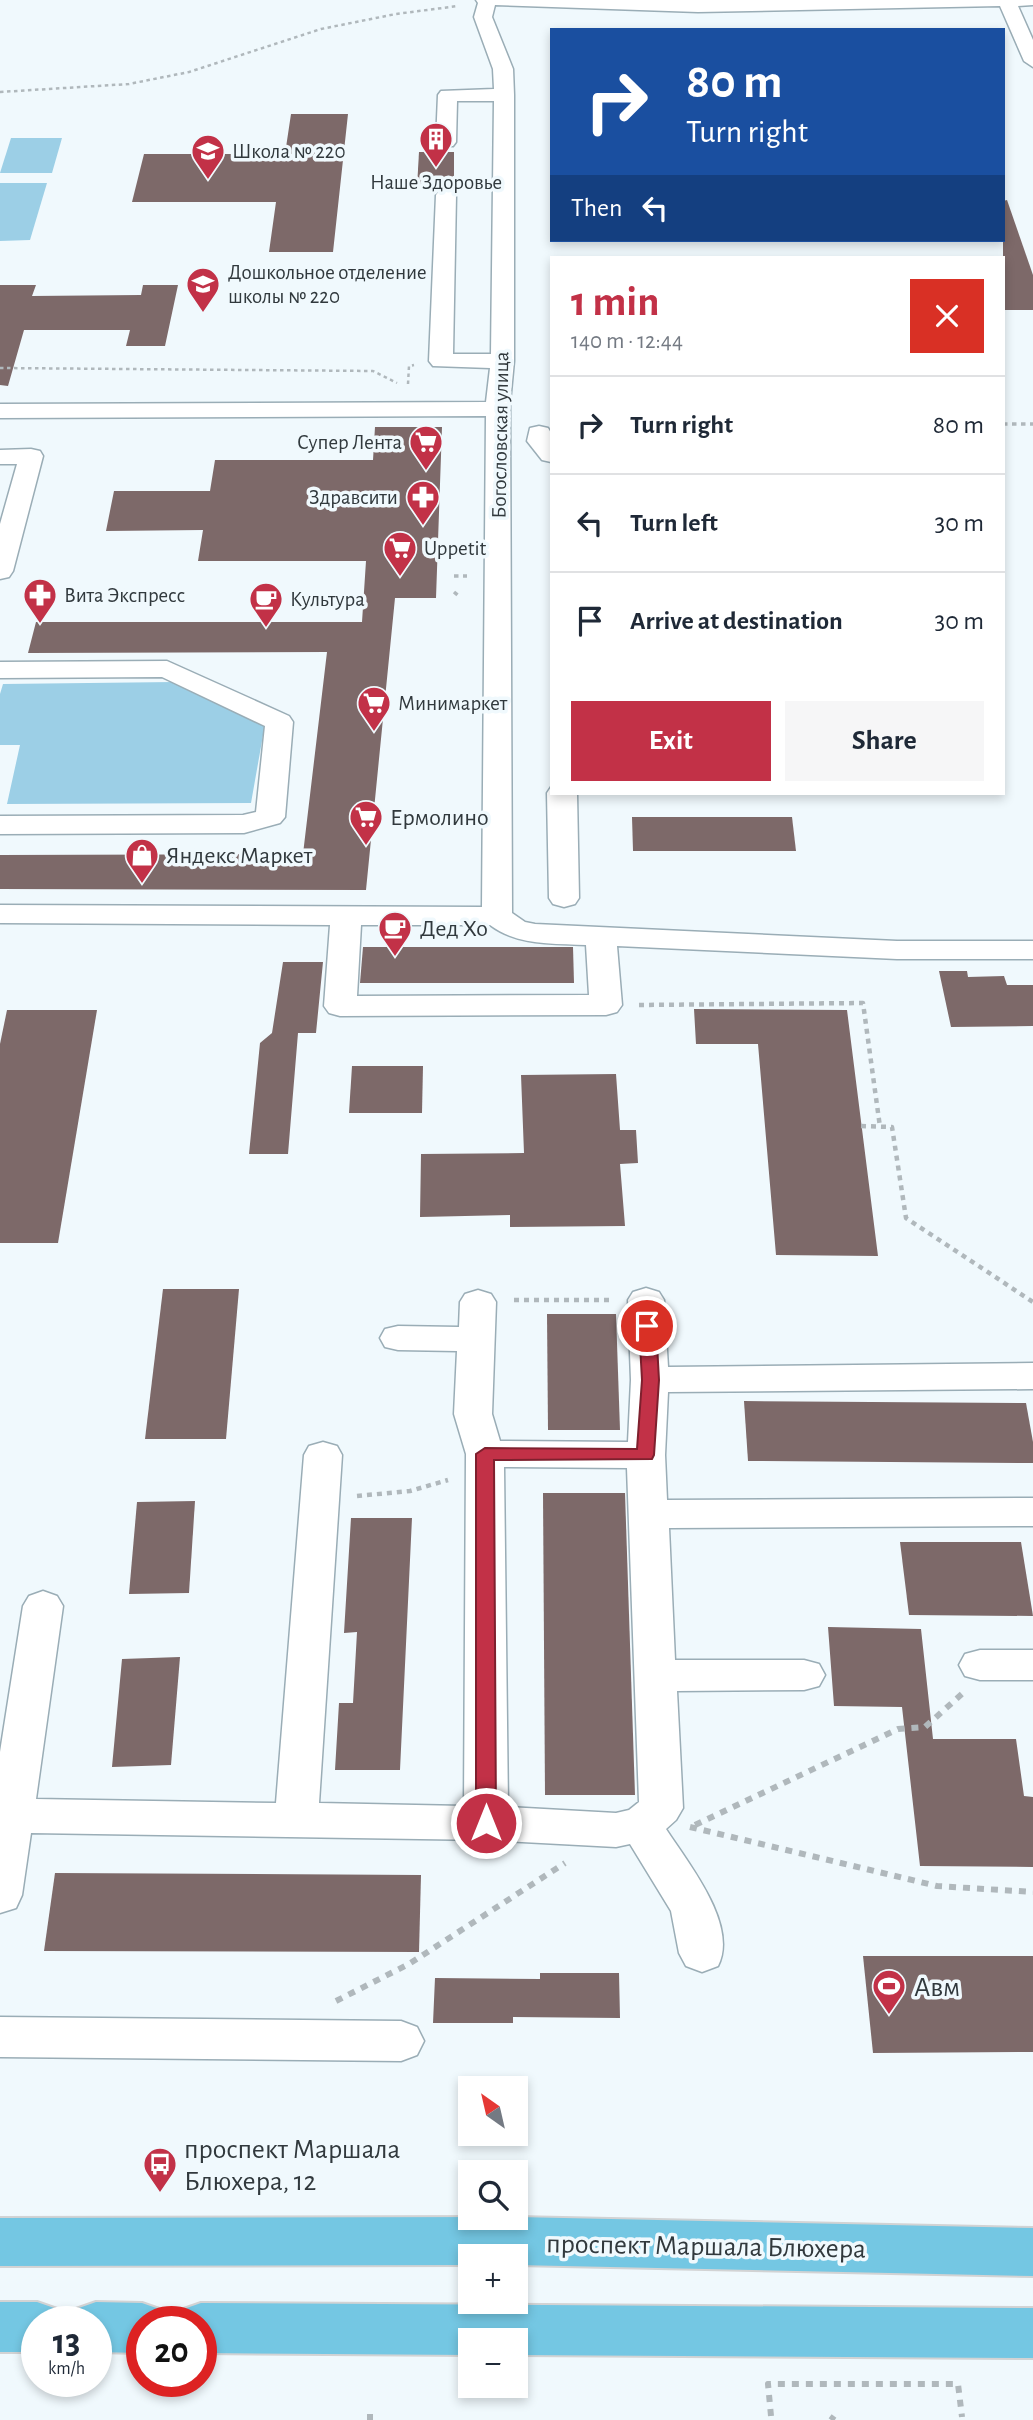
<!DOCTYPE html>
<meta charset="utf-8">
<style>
body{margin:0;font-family:"Alegreya Sans",sans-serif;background:#f6f6f7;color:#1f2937;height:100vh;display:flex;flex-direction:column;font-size:26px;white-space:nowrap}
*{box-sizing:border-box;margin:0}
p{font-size:23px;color:#747a83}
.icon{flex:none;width:38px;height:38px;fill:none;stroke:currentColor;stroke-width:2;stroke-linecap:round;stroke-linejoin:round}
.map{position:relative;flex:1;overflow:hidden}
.sheet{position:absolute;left:550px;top:256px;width:455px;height:539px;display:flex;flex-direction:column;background:#fff;border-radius:0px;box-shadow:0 4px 10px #0003}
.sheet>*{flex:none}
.top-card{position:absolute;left:550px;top:28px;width:455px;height:214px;border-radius:0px;box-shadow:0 4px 10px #0003;background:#1a4fa0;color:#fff;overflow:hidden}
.needle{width:46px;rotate:326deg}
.tools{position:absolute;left:458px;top:2076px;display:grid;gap:14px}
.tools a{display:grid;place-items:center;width:70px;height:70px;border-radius:0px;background:#fff;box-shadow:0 4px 10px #0003;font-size:35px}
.speed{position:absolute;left:21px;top:2306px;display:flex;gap:14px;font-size:35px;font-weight:700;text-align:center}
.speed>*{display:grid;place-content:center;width:91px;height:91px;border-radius:50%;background:#fff;box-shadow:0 4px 10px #0003;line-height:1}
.speed small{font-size:18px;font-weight:400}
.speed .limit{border:10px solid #d22;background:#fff;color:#111}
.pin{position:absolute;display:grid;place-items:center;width:60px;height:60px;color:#fff;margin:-30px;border:4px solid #fff;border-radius:50%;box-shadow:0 2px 7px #0007}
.me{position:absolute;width:77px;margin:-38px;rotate:0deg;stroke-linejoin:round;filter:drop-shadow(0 0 5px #0008)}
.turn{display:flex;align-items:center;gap:24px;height:147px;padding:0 21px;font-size:32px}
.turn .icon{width:91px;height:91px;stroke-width:2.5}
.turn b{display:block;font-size:49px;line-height:60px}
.then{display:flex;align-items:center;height:66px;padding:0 21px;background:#0003;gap:14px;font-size:26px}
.round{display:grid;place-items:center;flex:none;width:74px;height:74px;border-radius:0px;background:#f6f6f7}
.summary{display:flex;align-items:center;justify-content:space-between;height:119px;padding:0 21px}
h1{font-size:42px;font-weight:700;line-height:52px;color:#c23147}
.button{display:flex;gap:14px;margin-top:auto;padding:14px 21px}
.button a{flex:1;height:80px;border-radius:0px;background:#c23147;color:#fff;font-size:28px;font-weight:700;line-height:80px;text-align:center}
.button a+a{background:#f6f6f7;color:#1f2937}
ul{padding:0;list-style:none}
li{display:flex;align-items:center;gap:21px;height:98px;padding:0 21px;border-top:2px solid #e0e1e3}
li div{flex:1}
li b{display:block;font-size:26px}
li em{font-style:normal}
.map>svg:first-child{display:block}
</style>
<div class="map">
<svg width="1033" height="2420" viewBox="0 0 1033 2420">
<rect width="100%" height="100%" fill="#f0f9fd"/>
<!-- green -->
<g fill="#9ccfe6">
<path d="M11,138H62L52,173H0Z"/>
<path d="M0,183H47L30,240L0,241Z"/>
<path d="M174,682L265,724L251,803L7,804L20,745H0V694L3,684Z"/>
</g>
<!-- building -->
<g fill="#7d6969">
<path d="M291,114H348L333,252H269L276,202H132L144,154H285Z"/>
<path d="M419,152H454V186L417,187Z"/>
<path d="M1007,200L1033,275V310H1003V201Z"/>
<path d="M0,285H36L32,296L141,295L143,285H178L165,346H126L130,330H24L8,386L0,385Z"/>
<path d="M375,427H442L436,598H395L366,890L0,889V855L303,854L327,652L28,653L36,622H362L366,561H198L203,530L106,531L114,491H210L215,460H373Z"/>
<path d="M632,817H792L796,851H633Z"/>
<path d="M363,947H573L574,983H360Z"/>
<path d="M283,962H323L316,1033H298L288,1154H249L260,1043L272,1033Z"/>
<path d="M939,971H967L968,977L1004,976L1007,985H1033V1026L951,1027Z"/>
<path d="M694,1009L847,1010L878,1256L776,1255L758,1044H696Z"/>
<path d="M7,1010H97L58,1243H0V1044Z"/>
<path d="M352,1066H423L422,1113H349Z"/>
<path d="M616,1074L620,1130H636L638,1163L620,1164L625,1226L510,1227V1215L420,1217L421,1154L524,1153L521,1075Z"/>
<path d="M163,1289H239L226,1439H145Z"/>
<path d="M547,1314H616L620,1430H548Z"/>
<path d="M744,1401L1026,1403L1033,1442V1463L748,1461Z"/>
<path d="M543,1493H625L635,1795H545Z"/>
<path d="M195,1501L189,1593L129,1594L137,1502Z"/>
<path d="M351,1518H412L400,1770H335L339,1703H353L357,1632L344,1633Z"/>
<path d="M900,1542H1021L1033,1616L909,1615Z"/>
<path d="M828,1627L921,1629L933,1739H1016L1024,1796L1033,1797V1867L920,1866L902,1707L834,1706Z"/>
<path d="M180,1657L171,1765L112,1767L122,1659Z"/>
<path d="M55,1873L421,1875L419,1952L44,1951Z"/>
<path d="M863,1956H1033V2052L873,2053Z"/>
<path d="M540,1973H619L620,2018L513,2017V2023H433L435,1978L540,1979Z"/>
</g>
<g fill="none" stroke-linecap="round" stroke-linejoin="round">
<defs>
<g id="minor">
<path d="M476,0H1033V5L1018,6L1033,40V67L1024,61L1000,6L698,12L495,5L492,17L513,69L514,95V361L510,403L512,913L525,922L535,924L897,941H1033V959H897L617,946L622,1005L617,1012L606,1015L340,1016L329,1013L324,1006L330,925L0,923V905L482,907L486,416L0,418V404L486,402L490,368L433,366L429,361L436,195L439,191H453L456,195L453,354H491L494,101H457L456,142L453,146H439L436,142L438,95L441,91L494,89L493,69L474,17L478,3ZM361,925H490C518,946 553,943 586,945L589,995L357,996Z"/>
<path d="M539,426L548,428L551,433V462L542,460L527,441L530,428Z"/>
<path d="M31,449L40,451L43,456L13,571L9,577L0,579V524L17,464H0V450Z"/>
<path d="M167,661L289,716L293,722L285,817L280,823L244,833L0,834V816L243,815L256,812L265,726L162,677L0,678V662Z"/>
<path d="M551,787V793H577L579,898L575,904L564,907L553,904L549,898L547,793Z"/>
<path d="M646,1288L659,1292L664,1300L668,1367L1033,1363V1389L668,1392L665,1455L667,1500L1033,1498V1526L669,1528L675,1660H804L819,1664L825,1675L819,1686L804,1690L677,1691L683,1808L676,1820L666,1829C688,1863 739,1925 718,1966L702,1972L686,1966L679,1953L671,1911L630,1844L616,1847L486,1840L31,1833L22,1895L16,1908L0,1913V1752L23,1606L29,1596L43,1591L57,1596L63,1606L36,1799L276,1803L304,1455L309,1446L323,1442L337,1446L342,1455L319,1803L464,1806L466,1454L454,1414L457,1351L398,1350L385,1347L380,1338L385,1329L398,1326L459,1327L460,1302L465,1294L478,1290L491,1294L496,1302L492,1414L500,1441L628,1442L631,1380L628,1300L633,1292ZM504,1467L627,1468L639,1802L629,1810L616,1813L508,1807Z"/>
<path d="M980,1650H1033V1680H980L965,1676L959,1665L965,1654Z"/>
<path d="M0,2017L401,2021L417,2027L424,2041L417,2055L401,2061L0,2057Z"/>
</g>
<g id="major">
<path d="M516,2217L1033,2228V2276L516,2265V2256H471V2265L0,2266V2218Z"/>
<path d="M0,2302H37L57,2309L63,2322H37V2352H0Z"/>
<path d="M96,2302L142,2303L162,2310L167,2322H142V2353L96,2352V2322H70L76,2309Z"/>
<path d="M201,2303L1033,2308V2358L516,2355V2340H471V2355L201,2353V2322H176L181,2310Z"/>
</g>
</defs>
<!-- minor casing -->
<use href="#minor" stroke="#9aadb6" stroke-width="3"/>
<!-- major casing -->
<use href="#major" stroke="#d2d3d4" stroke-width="4"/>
<!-- path-far3 -->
<g stroke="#b0b8bc" stroke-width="2.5" stroke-dasharray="3.5 3.5" stroke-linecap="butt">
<path d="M0,92L129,84L189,72L321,29L396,14L458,6"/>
<path d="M0,368L373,371L397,383"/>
<path d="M408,384L409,366L414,365"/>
</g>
<!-- path-far2 -->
<g stroke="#b0b8bc" stroke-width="3.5" stroke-dasharray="4.5 4.5" stroke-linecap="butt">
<path d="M1003,424H1033"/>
<path d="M454,576H467"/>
<path d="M454,592L460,597"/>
</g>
<!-- path-far1 -->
<g stroke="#b0b8bc" stroke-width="4.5" stroke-dasharray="5 5" stroke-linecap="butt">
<path d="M639,1005L863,1003L880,1127"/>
<path d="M861,1126L892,1127L906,1218L1033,1302"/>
<path d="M514,1300H610"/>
<path d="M357,1496L410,1491L448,1480"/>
</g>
<!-- path -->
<g stroke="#b0b8bc" stroke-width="6" stroke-dasharray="7 7" stroke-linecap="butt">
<path d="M695,1825L898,1729L925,1727L963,1693"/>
<path d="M690,1827L937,1886L1033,1892"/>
<path d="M336,2001L409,1964L565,1863"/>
<path d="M370,2414V2420"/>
<path d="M771,2416L768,2384H958L962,2417"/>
<path d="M831,2420L834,2416"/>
</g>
<!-- minor -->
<use href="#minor" fill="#fff" fill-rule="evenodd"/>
<!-- major -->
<use href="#major" fill="#74c7e3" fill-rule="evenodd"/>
</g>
<!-- route -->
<path fill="#c23147" stroke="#7e202e" stroke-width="2" d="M647,1321L656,1326L659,1380L654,1455L652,1459L494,1460L496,1823L493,1828L486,1830L479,1828L476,1823V1454L485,1448L637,1449L642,1380L639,1326Z"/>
<!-- icons -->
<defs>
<symbol id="building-pin" viewBox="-11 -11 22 30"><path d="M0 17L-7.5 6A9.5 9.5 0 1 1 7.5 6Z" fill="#c23147" stroke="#f0f9fd"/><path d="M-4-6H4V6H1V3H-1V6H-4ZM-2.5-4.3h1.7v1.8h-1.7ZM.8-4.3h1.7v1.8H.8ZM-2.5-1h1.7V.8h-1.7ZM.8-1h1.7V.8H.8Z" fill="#fff"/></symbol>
<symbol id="school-pin" viewBox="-11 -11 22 30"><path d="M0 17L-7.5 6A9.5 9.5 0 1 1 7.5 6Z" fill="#c23147" stroke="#f0f9fd"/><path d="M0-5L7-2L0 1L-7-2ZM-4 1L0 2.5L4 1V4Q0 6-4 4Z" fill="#fff"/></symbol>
<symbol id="supermarket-pin" viewBox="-11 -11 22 30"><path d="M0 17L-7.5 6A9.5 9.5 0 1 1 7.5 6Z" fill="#c23147" stroke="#f0f9fd"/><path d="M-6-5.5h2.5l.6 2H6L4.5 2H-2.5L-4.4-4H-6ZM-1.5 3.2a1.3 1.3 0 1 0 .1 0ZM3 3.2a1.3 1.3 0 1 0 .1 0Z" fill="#fff"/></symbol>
<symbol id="pharmacy-pin" viewBox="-11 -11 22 30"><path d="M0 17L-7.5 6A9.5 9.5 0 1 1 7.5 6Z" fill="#c23147" stroke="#f0f9fd"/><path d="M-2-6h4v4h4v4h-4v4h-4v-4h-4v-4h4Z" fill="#fff"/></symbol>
<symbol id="cafe-pin" viewBox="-11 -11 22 30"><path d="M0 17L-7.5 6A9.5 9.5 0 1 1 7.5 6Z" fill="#c23147" stroke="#f0f9fd"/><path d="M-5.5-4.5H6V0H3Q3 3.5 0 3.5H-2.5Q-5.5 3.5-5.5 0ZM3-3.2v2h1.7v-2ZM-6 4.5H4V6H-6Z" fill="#fff"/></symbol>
<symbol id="shop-pin" viewBox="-11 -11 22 30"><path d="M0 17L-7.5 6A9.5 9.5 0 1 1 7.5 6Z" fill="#c23147" stroke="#f0f9fd"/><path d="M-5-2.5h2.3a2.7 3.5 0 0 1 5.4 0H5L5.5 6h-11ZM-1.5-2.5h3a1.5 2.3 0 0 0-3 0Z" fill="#fff"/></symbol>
<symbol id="stadium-pin" viewBox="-11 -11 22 30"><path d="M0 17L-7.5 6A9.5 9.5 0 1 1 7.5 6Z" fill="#c23147" stroke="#f0f9fd"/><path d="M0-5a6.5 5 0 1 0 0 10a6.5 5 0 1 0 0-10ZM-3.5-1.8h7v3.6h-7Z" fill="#fff"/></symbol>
<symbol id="bus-pin" viewBox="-11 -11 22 30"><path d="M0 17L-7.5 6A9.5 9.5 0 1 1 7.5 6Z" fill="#c23147" stroke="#f0f9fd"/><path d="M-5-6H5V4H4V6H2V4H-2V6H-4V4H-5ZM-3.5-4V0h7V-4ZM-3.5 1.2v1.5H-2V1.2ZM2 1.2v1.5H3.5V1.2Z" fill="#fff"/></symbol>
</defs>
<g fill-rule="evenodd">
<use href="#building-pin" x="417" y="120" width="38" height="52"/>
<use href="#school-pin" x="189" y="132" width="38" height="52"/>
<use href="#school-pin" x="184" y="265" width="38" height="52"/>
<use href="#supermarket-pin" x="407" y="423" width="38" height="52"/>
<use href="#pharmacy-pin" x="404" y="478" width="38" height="52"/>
<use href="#supermarket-pin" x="381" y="529" width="38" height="52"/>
<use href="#pharmacy-pin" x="21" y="576" width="38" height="52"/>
<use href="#cafe-pin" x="247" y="580" width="38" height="52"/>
<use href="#supermarket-pin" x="355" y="684" width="38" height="52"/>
<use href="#supermarket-pin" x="347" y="798" width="38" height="52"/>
<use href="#shop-pin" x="123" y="836" width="38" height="52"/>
<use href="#cafe-pin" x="376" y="909" width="38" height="52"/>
<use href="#stadium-pin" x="870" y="1967" width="38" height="52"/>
<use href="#bus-pin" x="141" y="2145" width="38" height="52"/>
</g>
<g text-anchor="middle" stroke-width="7" stroke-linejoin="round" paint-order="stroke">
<!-- far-poi labels -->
<g font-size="21" fill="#31393d" stroke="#f0f9fd" text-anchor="start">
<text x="232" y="158">Школа № 220</text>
<text x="436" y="189" text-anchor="middle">Наше Здоровье</text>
<text x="228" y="279">Дошкольное отделение<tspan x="228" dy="24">школы № 220</tspan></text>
<text x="402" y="449" text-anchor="end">Супер Лента</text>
<text x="398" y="504" text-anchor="end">Здравсити</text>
<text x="424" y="555">Uppetit</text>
<text x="64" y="602">Вита Экспресс</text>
<text x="290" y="606">Культура</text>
<text x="398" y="710">Минимаркет</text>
</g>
<!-- far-street labels -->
<g font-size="21" fill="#31393d" stroke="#f0f9fd">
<text transform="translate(500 435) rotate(-89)" y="7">Богословская улица</text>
</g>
<!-- poi labels -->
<g font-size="24" fill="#31393d" stroke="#f0f9fd" text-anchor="start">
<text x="390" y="825">Ермолино</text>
<text x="166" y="863">Яндекс Маркет</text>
<text x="420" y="936">Дед Хо</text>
</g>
<!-- near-poi labels -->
<g font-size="28" fill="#31393d" stroke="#f0f9fd" text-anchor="start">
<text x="914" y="1996">Авм</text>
<text x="184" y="2158">проспект Маршала<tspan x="184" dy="32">Блюхера, 12</tspan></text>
</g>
<!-- near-street labels -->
<g font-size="28" fill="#31393d" stroke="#f0f9fd">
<text transform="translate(706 2245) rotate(1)" y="10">проспект Маршала Блюхера</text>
</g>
</g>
</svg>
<div class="tools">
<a><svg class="needle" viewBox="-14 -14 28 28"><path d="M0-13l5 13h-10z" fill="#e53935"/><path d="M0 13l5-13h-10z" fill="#747a83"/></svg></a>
<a><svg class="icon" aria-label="search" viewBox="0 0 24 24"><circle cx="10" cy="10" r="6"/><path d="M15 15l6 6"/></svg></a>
<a>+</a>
<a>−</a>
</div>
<div class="speed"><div>13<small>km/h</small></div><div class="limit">20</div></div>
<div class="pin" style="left:647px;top:1326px;background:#d93025"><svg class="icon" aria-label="arrive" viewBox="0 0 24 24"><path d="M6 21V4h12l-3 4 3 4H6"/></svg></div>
<svg class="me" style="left:486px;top:1823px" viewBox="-20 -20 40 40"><circle r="17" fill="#c23147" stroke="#fff" stroke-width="3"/><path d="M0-11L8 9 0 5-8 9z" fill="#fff"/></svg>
<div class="top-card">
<div class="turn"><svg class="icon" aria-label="right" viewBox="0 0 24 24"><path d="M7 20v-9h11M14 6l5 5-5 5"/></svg><div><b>80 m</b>Turn right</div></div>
<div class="then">Then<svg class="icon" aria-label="left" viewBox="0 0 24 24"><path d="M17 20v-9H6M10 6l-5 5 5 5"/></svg></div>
</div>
<section class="sheet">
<div class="summary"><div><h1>1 min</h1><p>140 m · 12:44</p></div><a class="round" style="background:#d93025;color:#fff"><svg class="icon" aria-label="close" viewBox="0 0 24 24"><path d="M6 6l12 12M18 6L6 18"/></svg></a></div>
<ul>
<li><svg class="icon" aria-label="right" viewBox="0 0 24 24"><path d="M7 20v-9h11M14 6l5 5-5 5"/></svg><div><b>Turn right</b></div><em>80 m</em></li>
<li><svg class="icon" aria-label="left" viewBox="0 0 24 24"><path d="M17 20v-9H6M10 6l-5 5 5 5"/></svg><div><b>Turn left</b></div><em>30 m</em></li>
<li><svg class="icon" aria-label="arrive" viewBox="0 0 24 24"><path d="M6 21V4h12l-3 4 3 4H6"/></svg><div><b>Arrive at destination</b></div><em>30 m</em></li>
</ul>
<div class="button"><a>Exit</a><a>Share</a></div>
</section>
</div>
